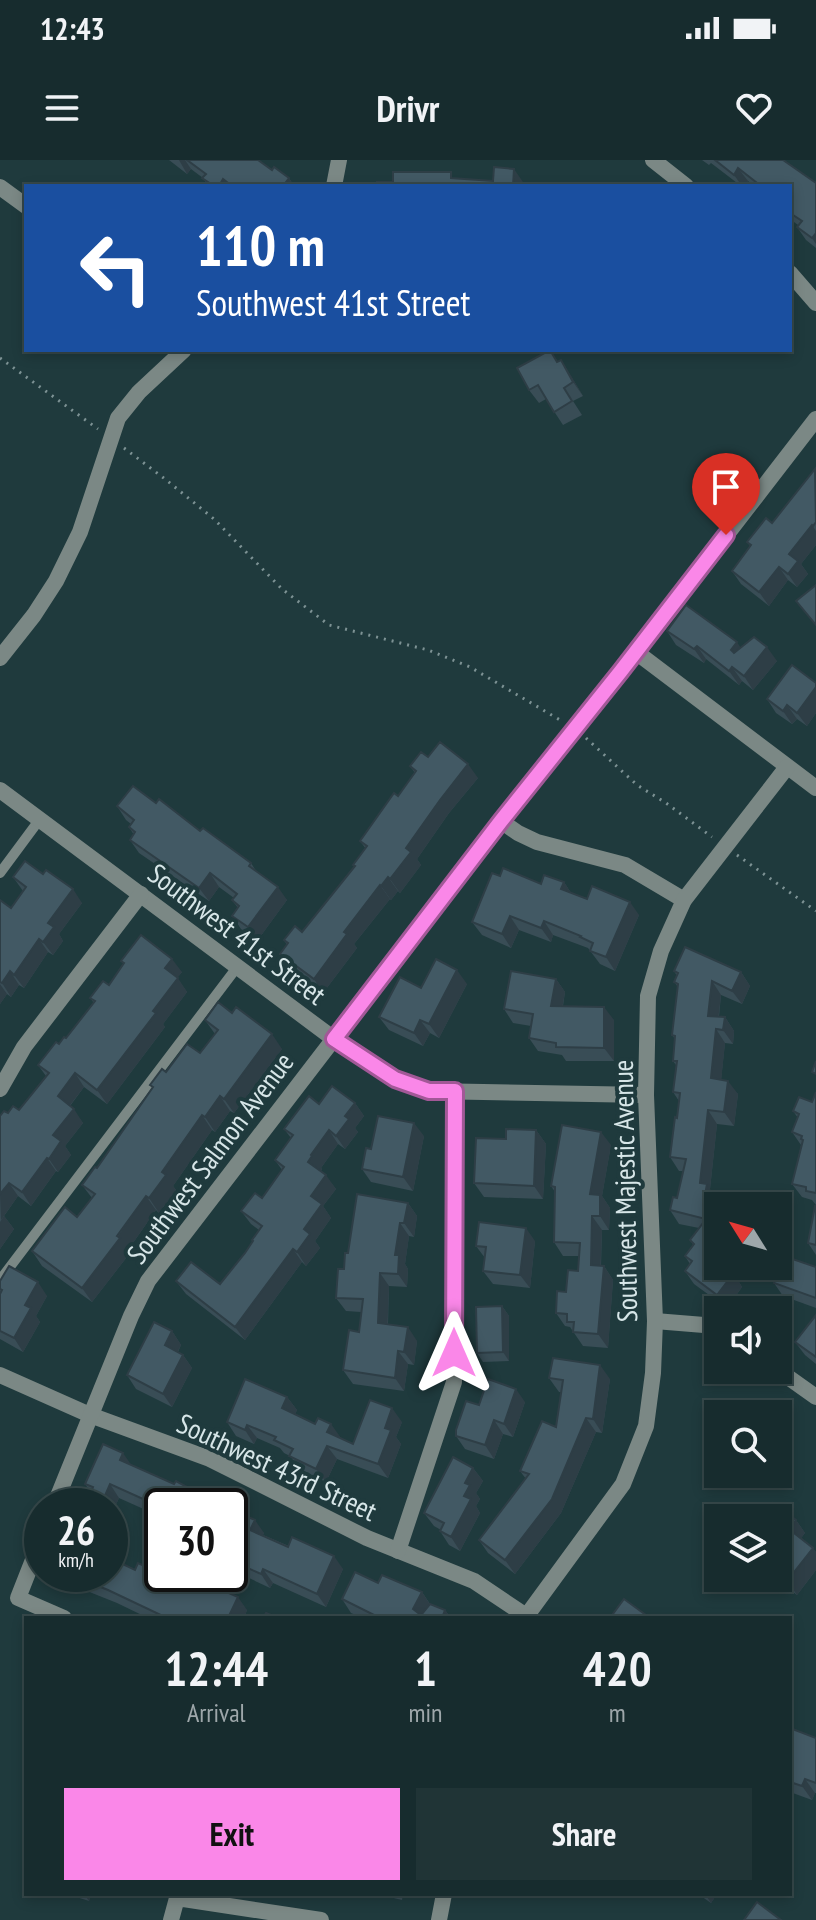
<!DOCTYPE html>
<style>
body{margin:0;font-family:"PT Sans Narrow",sans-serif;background:#203436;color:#f1f3f6;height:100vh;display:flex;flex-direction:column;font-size:30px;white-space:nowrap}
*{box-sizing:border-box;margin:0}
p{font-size:26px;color:#9ea7aa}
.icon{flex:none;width:44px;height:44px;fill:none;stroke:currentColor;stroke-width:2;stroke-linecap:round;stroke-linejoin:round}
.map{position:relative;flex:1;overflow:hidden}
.drawer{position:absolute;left:24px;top:1456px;width:768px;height:280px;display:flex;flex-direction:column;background:#172c2e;border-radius:0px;box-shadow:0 4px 12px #0003,0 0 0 2px #36484a}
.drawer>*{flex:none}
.top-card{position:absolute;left:24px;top:24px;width:768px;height:168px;border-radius:0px;box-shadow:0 4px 12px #0003,0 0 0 2px #36484a;background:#1a4fa0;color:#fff;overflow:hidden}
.needle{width:52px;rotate:307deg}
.fabs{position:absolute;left:704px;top:1032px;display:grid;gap:16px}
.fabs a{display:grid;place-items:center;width:88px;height:88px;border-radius:0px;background:#172c2e;box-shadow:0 4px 12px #0003,0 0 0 2px #36484a;font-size:40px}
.speed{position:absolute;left:24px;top:1328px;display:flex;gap:16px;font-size:40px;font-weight:700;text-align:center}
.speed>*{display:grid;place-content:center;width:104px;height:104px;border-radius:50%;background:#172c2e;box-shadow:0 4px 12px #0003,0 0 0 2px #36484a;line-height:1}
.speed small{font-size:20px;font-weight:400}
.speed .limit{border:4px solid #111;border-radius:12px;background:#fff;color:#111}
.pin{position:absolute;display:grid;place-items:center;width:68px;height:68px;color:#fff;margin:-82px -34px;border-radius:50% 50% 50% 0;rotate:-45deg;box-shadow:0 0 8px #0007}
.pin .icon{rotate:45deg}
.me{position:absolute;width:88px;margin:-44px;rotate:0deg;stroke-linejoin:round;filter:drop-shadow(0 0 6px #0008)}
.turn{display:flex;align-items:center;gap:28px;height:168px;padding:0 40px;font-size:36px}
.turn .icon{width:104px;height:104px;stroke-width:2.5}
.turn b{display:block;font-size:56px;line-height:68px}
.eta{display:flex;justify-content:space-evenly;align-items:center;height:136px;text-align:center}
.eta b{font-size:48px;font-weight:800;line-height:56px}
.action{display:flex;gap:16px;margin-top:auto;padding:16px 40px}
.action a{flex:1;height:92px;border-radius:0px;background:#fa87e8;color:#111;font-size:32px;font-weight:800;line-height:92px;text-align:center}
.action a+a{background:#203436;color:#f1f3f6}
.status{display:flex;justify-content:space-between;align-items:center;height:56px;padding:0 40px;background:#172c2e;direction:ltr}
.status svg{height:22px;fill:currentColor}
header{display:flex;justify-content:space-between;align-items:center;height:104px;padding:0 40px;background:#172c2e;font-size:36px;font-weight:800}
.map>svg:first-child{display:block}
</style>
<div class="status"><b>12:43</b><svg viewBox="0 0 49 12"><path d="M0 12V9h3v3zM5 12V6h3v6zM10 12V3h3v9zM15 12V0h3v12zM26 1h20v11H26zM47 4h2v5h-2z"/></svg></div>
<header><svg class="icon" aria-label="menu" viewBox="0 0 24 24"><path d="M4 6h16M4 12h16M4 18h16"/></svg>Drivr<svg class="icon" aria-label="heart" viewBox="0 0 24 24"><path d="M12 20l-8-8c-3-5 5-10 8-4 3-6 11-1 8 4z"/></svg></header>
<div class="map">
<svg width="816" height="1760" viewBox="0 0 816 1760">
<rect width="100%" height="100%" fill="#1f3a3d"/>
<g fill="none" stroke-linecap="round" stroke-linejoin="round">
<!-- path -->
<g stroke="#7d9294" stroke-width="3" stroke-dasharray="2 6" stroke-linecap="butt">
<path d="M0,198L98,269"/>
<path d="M124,288L165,319L214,359L282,429L329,465L428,490L470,507L560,560"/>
<path d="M586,578L637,625L666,643L712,677"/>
<path d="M737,695L816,751"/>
</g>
<!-- lane -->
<g stroke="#7b8885" stroke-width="10">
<path d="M0,713L40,659"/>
<path d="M0,1120L238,806"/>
</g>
<!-- street -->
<g stroke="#7b8885" stroke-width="16">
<path d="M653,0L686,26"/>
<path d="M334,26L339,0"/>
<path d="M0,27L26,46"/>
<path d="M790,113L816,143"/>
<path d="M636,492L816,628"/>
<path d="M0,498L34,455L56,421L80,372L118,258L139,232L184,190"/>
<path d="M0,630L334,879L395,919L429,931L646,935"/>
<path d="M501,661L518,673L537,682L625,705L684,740"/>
<path d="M0,929L24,887L141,734"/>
<path d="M655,1161L704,1165L718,1171"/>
<path d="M778,1210L816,1237"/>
<path d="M0,1215L90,1255L210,1299L367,1378L474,1421L526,1456"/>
<path d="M54,1346L131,1156L148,1121L501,661L636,492L816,259"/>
<path d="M42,1377L18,1438L64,1458"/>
<path d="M398,1391L454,1222L455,931"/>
<path d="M525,1458L623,1324L646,1266L653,1213L655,1161L646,935L648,836L661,791L684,740L787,607"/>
<path d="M171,1760L177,1738L321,1760"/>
<path d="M439,1760L444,1734"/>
</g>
</g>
<!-- wall -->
<g fill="#394d56">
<path d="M169,0H258L272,10L289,18L294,26H208L203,18L191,9L187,14Z"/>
<path d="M702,0H783L816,23V88L806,80L797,67L798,65L790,59V26H754L748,21L744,26H741L711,3L709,5Z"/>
<path d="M550,190L558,202L561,200L583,236L573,241L582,255L563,265L546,239L539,243L529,230Z"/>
<path d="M816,310V385L801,404L808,414L797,427L788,420L769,446L741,424L732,411L750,386L747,382L772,363Z"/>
<path d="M667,471L740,487L777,501L753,530L742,521L739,525L706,499L704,503L676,485Z"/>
<path d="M816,523V553L807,566L797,559L792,564L776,553L767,539Z"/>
<path d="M428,597L478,618L449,653L417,699L421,705L400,733L398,731L391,740L390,739L354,784L357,788L323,833L289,808L280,794L287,785L284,780L302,772L355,707L366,689L360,681L398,636L415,613L410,606Z"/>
<path d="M156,643L251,703L256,711L287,740L257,781L241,769L232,756L238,748L232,740L234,738L219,727L209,741L139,693L130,680L134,675L129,667L131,664L126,660L117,646Z"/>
<path d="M500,716L541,724L564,722L571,733L639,755L615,811L600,804L588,788L553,775L551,782L519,770L511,788L482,775L472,762Z"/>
<path d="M13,717L82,743L59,774L63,781L53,795L48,792L24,828L19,825L11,837L7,834L0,844V740L11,748L23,731Z"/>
<path d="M121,801L182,812L177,818L187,832L163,864L165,867L107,944L84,927L70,946L83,963L65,986L71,995L58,1012L56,1011L31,1046L18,1036L4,1056L14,1069L0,1089V956L19,950L46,916L38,905L66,878L94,843L90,838L109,825L124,804Z"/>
<path d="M674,811L741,812L750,826L742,844L721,835L719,857H725L734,871L733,884L725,883L721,920L738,934L734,966L717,964L710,1029L718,1106H751L739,1122L742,1127L727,1148L694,1124L685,1111L690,1104L685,1096L693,1085L690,1080L699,1068L679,1064L670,1050L677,1038L683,1011H679L670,997L679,941L673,932L676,905L673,901L675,879L672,875L678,827L674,822L677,816Z"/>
<path d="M556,819L565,832L563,846L614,860V901H566L562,895L538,891L529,878L531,866L513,863L504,849Z"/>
<path d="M467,824L439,878L430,873L423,886L389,870L379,857L421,828Z"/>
<path d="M205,860L282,889L234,953L230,951L215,972L212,970L173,1026L176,1030L159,1053L156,1050L128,1090L130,1093L92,1142L42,1106L32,1091L77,1057L92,1038L82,1025L97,1008L153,928L150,925L166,912L200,893L215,874Z"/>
<path d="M816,932V1045L812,1040L802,1037L792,1024L801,985L792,972L798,958L793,951L812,942Z"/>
<path d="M355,943L364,956L355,968L358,972L345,989L338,984L321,1008L322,1009L321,1011L336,1029L323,1046L331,1058L315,1081L320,1088L306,1106L302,1102L245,1180L186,1134L176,1121L220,1124L245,1093L259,1070L251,1064L241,1051L262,1038L282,1010L275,1000L291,978L284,969L319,944Z"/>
<path d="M536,970L546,984L543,1039L484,1037L474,1023L506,979Z"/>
<path d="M424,976L413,1031L371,1022L362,1009L371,989Z"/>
<path d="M611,985L602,1036L610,1048L609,1070H602L601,1106H604L613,1120L608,1188L583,1186L570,1167L565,1166L556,1153L578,1111L579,1096H563L554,1082L555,1032L551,1026Z"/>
<path d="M408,1043L417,1056L414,1077L409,1076L405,1104L408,1109L407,1127L389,1126L388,1164L417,1181L414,1205L408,1204L404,1231L353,1224L343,1210L359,1172L361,1152L346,1151L336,1138L348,1093Z"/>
<path d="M816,1046V1095L808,1083Z"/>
<path d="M535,1081L530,1128L493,1124L483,1111L485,1098L476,1086Z"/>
<path d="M816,1107V1148L783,1136L774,1123L776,1116L771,1108Z"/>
<path d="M0,1121L47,1136L36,1156L40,1162L23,1192L0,1179Z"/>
<path d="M502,1146L509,1156V1201L483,1202L477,1193Z"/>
<path d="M816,1155V1204L805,1195L795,1182Z"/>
<path d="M172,1171L181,1185L178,1192L183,1195L192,1208L172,1247L136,1229L127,1215Z"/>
<path d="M549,1218L610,1219L602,1273L596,1272L561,1353L515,1414L488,1393L479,1380L526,1319L520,1311L556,1267L562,1232H559Z"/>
<path d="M287,1237L297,1250L295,1254L353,1284L402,1262L396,1277L401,1284L388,1318L337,1299L326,1322L299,1309L290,1296L284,1293L280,1288L257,1278L254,1284L236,1276L227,1262Z"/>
<path d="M525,1242L513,1277L503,1274L494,1299L465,1289L456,1276L479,1245Z"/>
<path d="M131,1305L162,1346V1377L145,1356L148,1351L119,1338L113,1351L110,1350V1346L100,1345L85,1324Z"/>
<path d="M473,1308L483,1321L476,1333L480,1339L476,1346L480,1353L460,1391L449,1385L440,1371L441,1370L434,1366L424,1353Z"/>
<path d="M230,1349L264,1373L263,1375L343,1409L326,1447L273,1423L270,1428L230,1409Z"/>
<path d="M778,1358L796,1360L805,1373L801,1378L816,1392V1410L797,1435L775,1418H778Z"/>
<path d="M110,1388L119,1402L135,1410L193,1428L247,1450L244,1458H148L117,1443L57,1419L53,1414H110Z"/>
<path d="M378,1423L422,1432L430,1444L445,1450L451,1458H362L351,1453L342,1439Z"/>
<path d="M790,1568L816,1578V1633H815L812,1640L790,1632Z"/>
<path d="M67,1734H91L89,1741Z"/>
<path d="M377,1734H403L402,1740Z"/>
<path d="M698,1734H717L711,1743Z"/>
</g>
<!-- shaded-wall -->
<g fill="#2e3e46">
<path d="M179,0H185L191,9L187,14Z"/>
<path d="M738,8L748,21L744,26H742L734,15Z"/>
<path d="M514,9L523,22V26H513Z"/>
<path d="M289,18L294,26H283Z"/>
<path d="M223,19L228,26H219Z"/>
<path d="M816,73V84L812,78Z"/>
<path d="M561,200L570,214L583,236L573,222Z"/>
<path d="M812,365L816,371V385L801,404L808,414L797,427L788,414L789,394Z"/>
<path d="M779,407L788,420L769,446L759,432Z"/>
<path d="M737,482L746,496L740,503L731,490Z"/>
<path d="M697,486L706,499L704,503L694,489Z"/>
<path d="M767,487L777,501L753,530L744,516Z"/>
<path d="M732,507L742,521L739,525L729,511Z"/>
<path d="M816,527V553L807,566L797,553Z"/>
<path d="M787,545L797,559L792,564L783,551Z"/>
<path d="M468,604L478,618L449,653L417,699L421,705L400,733L390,719L406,688L440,640Z"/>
<path d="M210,713L219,727L209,741L199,728Z"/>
<path d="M388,717L398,731L391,740L381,726Z"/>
<path d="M564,722L573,736L561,729Z"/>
<path d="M380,725L390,739L354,784L357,788L323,833L314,819L344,772Z"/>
<path d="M278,727L287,740L257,781L248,767Z"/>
<path d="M73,729L82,743L59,774L63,781L53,795L43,782L48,763Z"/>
<path d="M630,742L639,755L615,811L606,797Z"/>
<path d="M510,756L519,770L511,788L502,774Z"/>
<path d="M544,761L553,775L551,782L541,768Z"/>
<path d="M39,779L48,792L24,828L14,815Z"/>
<path d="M172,799L182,812L174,822L165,808Z"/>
<path d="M457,810L467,824L439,878L429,864Z"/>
<path d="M10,811L19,825L11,837L2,823Z"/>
<path d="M741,812L750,826L742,844L732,831Z"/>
<path d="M178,818L187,832L163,864L165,867L107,944L97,930L153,851Z"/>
<path d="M556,819L565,832L560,860L551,846Z"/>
<path d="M712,821L721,835L717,869L708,856Z"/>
<path d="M0,824L7,834L0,844Z"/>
<path d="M604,847L614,860V901L604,888Z"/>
<path d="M725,857L734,871L733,884L723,870Z"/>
<path d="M420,860L430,873L423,886L414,873Z"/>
<path d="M716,869L725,883L720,932L711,918Z"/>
<path d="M272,874L282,889L234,953L224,939Z"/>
<path d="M75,913L84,927L67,949L58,936Z"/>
<path d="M728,921L738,934L734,966L724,952Z"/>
<path d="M220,936L230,951L215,972L205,957Z"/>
<path d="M355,943L364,956L355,968L358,972L345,989L336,976L345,956Z"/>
<path d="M74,949L83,963L65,986L71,995L58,1012L49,999L53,975Z"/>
<path d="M708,950L717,964L710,1029L716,1038L705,1035L700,1023Z"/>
<path d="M202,955L212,970L173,1026L176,1030L159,1053L149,1038L162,1012Z"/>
<path d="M414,963L424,976L413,1031L403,1017Z"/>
<path d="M329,970L338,984L321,1008L322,1009L317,1016L308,1002L311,995Z"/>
<path d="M536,970L546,984L543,1039L534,1026Z"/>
<path d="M601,972L611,985L602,1036L610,1048L609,1070L600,1056L590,1034Z"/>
<path d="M47,998L56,1011L31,1046L22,1032Z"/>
<path d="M326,1015L336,1029L323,1046L331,1058L315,1081L320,1088L306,1106L297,1092L304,1069L311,1036Z"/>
<path d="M9,1023L18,1036L1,1060L0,1034Z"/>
<path d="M146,1036L156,1050L128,1090L130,1093L92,1142L82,1128Z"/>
<path d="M408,1043L417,1056L414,1077L404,1063Z"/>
<path d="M4,1056L14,1069L0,1089V1062Z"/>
<path d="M592,1056L602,1070L600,1119L591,1105Z"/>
<path d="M400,1063L409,1076L405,1104L408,1109L407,1127L398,1114L395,1095Z"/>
<path d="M526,1068L535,1081L530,1128L520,1115Z"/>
<path d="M293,1089L302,1102L245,1180L235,1167Z"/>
<path d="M604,1106L613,1120L608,1188L598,1174Z"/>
<path d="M731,1106H751L739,1122L742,1127L727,1148L717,1135Z"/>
<path d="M380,1113L389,1126L387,1177L378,1163Z"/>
<path d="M38,1122L47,1136L36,1156L40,1162L23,1192L14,1178L25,1145Z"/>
<path d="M502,1146L509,1156V1201L503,1192Z"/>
<path d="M408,1167L417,1181L414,1205L404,1192Z"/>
<path d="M172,1171L181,1185L174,1199L165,1185Z"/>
<path d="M398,1191L408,1204L404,1231L395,1218Z"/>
<path d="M183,1195L192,1208L172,1247L163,1234Z"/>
<path d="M600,1205L610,1219L602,1273L593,1259Z"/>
<path d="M516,1229L525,1242L513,1277L504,1264Z"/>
<path d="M287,1237L297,1250L292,1262L282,1248Z"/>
<path d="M392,1248L402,1262L396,1277L401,1284L388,1318L378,1304L385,1268Z"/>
<path d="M586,1258L596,1272L561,1353L515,1414L505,1400Z"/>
<path d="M494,1260L503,1274L494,1299L485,1285Z"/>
<path d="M331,1264L341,1278L337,1286L327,1272Z"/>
<path d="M247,1265L257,1278L254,1284L245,1270Z"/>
<path d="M327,1286L337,1299L326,1322L316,1309Z"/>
<path d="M123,1293L132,1306L120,1300Z"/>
<path d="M473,1308L483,1321L476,1333L480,1339L476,1346L480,1353L460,1391L451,1377L464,1336L465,1323Z"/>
<path d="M110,1324L119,1338L113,1351L104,1338Z"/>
<path d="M255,1360L264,1373L260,1383L250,1370Z"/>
<path d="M796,1360L805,1373L798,1382L789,1369Z"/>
<path d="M110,1388L119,1401L116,1410L110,1402Z"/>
<path d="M813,1388L816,1392V1410L797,1435L787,1421Z"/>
<path d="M334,1396L343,1409L326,1447L317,1434Z"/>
<path d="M263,1409L273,1423L270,1428L261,1414Z"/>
<path d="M422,1432L431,1446L425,1458L413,1449Z"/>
<path d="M238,1437L247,1450L244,1458H228Z"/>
<path d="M445,1450L451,1458H442Z"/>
<path d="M805,1619L815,1633L812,1640L802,1626Z"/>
<path d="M84,1734H91L89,1741Z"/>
<path d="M705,1734H717L711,1743Z"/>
</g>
<!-- building -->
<g fill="#425964" stroke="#2e3e46" stroke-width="2">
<path d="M187,0H258L272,10L274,7L289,18L283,26H232L223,19L219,26H214L202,18L206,14Z"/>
<path d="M715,0H783L816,23V73L812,78L797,67L802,61L790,53V26H761L738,8L734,15Z"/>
<path d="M494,7L514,9L513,26H377V22H393V12H451V18L493,21Z"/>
<path d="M550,190L557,202L561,200L573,222L564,228L572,241L554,252L538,225L529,230L517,208Z"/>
<path d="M815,309L816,362L813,366L812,365L789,394L798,401L788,414L779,407L759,432L732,411L751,385L747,382L766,358L772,363Z"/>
<path d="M816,425V465L796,441Z"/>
<path d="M686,445L737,482L731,490L734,493L754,477L767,487L744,516L732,507L729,511L697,486L694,489L667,471Z"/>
<path d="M792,505L816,523V527L797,553L787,545L783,551L767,539Z"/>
<path d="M440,582L468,604L440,640L406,688L411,692L390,719L388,717L381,726L380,725L344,772L347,774L314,819L280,794L288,783L284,780L295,766L302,772L355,706L353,705L367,686L360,681L394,633L398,636L416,611L410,606L421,592L428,597Z"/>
<path d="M133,626L156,643L159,639L200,671L203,668L251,703L249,706L278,727L248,767L232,756L239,746L232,740L237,734L210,713L199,728L130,680L135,672L129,667L134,660L117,646Z"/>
<path d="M25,701L43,714L46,710L73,729L48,763L54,767L43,782L39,779L14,815L10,811L2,823L0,822V740L11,748L26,727L13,717Z"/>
<path d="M503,708L541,724L544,715L564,722L561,729L587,739L592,726L630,742L606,797L590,791L593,783L580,777L581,776L544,761L541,768L510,756L502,774L472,762L492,713L500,716Z"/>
<path d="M141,775L172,799L165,808L178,818L153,851L156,853L97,930L75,913L58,936L74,949L53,975L61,981L49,999L47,998L22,1032L9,1023L0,1034V956L4,951L8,953L13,946L19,950L49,913L38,905L56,882L59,884L64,877L66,878L95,841L90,838L103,821L109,825L124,803L121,801Z"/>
<path d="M685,787L741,812L732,831L712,821L708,856L725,857L723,870L716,869L711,918L728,921L724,952L708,950L700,1023L707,1024L705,1035L744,1044V1046H718V1106H731L728,1110L733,1114L717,1135L685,1111L692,1101L685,1096L694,1084L690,1080L706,1059L670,1050L673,1037L677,1038L686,999L670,997L675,957L677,958L680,933L673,932L677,901H673L675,876L672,875L678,824L674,822L678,813L674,811Z"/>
<path d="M436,799L457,810L429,864L420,860L414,873L379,857L400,817L421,828Z"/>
<path d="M511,811L556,819L551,846L604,847V888L556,887V883L529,878L533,854L504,849Z"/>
<path d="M218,842L232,853L236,847L272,874L224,939L220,936L205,957L202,955L162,1012L166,1015L149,1038L146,1036L117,1076L120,1078L82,1128L32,1091L65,1047L77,1057L95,1034L82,1025L95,1007L97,1008L153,927L150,925L162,909L166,912L187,884L200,893L218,870L205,860Z"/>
<path d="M816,901V914L812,912Z"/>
<path d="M332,926L355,943L345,956L349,959L336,976L329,970L311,995L312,996L308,1002L326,1015L311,1036L322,1044L304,1069L310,1074L297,1092L293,1089L235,1167L176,1121L191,1102L220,1124L245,1093L253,1081L252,1080L262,1066L241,1051L255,1033L262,1038L284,1007L275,1000L293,975L284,969L309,936L319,944Z"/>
<path d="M816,932V1033L806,1031V1027L792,1024L803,980L801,979L802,976L792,972L799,954L793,951L799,937L812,942Z"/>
<path d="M378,956L414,963L403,1017L362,1009L366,988L371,989Z"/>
<path d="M562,965L601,972L590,1034L600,1035V1056H592L591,1105L604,1106L598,1174L573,1172L574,1162H567V1154L556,1153L557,1131L566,1132L568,1110L578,1111L580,1083L554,1082L555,1027L551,1026Z"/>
<path d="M506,969L536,970L534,1026L474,1023L476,978L506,979Z"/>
<path d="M357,1034L408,1043L404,1063H400L395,1095H399L398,1114L380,1113L378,1163L408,1167L404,1192L398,1191L395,1218L343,1210L349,1170L359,1172L363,1139L336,1138L338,1109H344L345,1093H348Z"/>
<path d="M815,1046H816V1085L808,1083Z"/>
<path d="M479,1062L526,1068L520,1115L483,1111L486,1087L476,1086Z"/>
<path d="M778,1094L816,1107V1138L774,1123L778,1111L771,1108L772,1106H778Z"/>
<path d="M9,1106L38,1122L25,1145L31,1148L14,1178L0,1171V1134L2,1130L0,1129V1121Z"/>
<path d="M502,1146L503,1192L477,1193L476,1147Z"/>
<path d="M816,1155V1197L795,1182Z"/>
<path d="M154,1162L172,1171L165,1185L183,1195L163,1234L127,1215Z"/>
<path d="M553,1198L600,1205L593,1259L586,1258L552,1339L505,1400L479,1380L529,1314L520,1311L542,1261L556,1267L563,1220L549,1218Z"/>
<path d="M245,1219L287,1237L282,1248L315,1264L318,1258L331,1264L327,1272L353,1284L370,1240L392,1248L385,1268L391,1270L378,1304L327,1286L316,1309L289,1296L293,1289L274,1280L276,1277L247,1265L245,1270L227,1262Z"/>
<path d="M488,1219L516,1229L504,1264L494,1260L485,1285L456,1276V1270L466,1241L479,1245Z"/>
<path d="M103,1284L123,1293L120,1300L174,1324L176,1321L222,1346H162V1371L154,1366L156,1362L145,1356L152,1343L110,1324L104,1338L91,1332L93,1327L85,1324Z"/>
<path d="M453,1297L473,1308L465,1323L470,1325L464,1336L471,1339L451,1377L440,1371L444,1363L424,1353Z"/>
<path d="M773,1343L796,1360L789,1369L813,1388L787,1421L778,1414V1358H761Z"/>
<path d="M230,1349L255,1360L250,1370L288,1387L292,1377L334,1396L317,1434L263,1409L261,1414L230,1400Z"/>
<path d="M110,1398L135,1410L138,1403L193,1428L197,1419L238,1437L228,1458H167L108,1430L68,1414H110Z"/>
<path d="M355,1412L378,1423L382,1415L422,1432L413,1449L421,1455L430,1444L445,1450L442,1458H380L342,1439Z"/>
<path d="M624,1439L650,1458H610Z"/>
<path d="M266,1453L278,1458H263Z"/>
<path d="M790,1568L816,1578V1623L805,1619L802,1626L790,1622Z"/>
<path d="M757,1742L781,1760H744Z"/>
</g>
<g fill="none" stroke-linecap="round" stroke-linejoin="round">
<defs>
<path id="route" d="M454,1193L455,931H429L395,919L334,879L501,661L621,511L726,375"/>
</defs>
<!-- route casing -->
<use href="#route" stroke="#a25897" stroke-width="20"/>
<!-- route -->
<use href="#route" stroke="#fa87e8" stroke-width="14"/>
</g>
<g text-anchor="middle" stroke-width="8" stroke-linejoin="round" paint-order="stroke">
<!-- street labels -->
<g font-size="28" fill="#d7e6e8" stroke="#1f3a3d">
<text transform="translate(237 774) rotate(37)" y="10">Southwest 41st Street</text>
<text transform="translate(210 998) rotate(-53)" y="10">Southwest Salmon Avenue</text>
<text transform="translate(625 1031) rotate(-91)" y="10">Southwest Majestic Avenue</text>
<text transform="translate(277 1307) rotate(25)" y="10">Southwest 43rd Street</text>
</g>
</g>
</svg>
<div class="fabs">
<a><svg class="needle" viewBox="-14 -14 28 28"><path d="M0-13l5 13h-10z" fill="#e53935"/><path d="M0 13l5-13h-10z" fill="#9ea7aa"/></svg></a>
<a><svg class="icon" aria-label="sound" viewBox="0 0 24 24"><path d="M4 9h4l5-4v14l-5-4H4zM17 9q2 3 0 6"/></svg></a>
<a><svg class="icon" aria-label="search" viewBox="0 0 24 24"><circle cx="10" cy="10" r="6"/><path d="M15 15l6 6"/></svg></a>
<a><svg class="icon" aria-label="layers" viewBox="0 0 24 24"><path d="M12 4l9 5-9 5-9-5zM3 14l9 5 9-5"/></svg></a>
</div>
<div class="speed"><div>26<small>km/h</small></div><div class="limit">30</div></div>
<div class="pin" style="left:726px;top:375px;background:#d93025"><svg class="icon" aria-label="arrive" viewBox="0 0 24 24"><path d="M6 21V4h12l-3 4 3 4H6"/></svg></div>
<svg class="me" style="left:454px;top:1193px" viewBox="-20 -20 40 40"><path d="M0-17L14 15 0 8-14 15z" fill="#fa87e8" stroke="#fff" stroke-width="4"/></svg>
<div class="top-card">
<div class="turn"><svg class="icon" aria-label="left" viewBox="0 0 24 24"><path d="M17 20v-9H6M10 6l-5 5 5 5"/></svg><div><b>110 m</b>Southwest 41st Street</div></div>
</div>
<section class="drawer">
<div class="eta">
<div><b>12:44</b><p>Arrival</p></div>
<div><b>1</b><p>min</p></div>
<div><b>420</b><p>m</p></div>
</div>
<div class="action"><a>Exit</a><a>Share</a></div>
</section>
</div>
